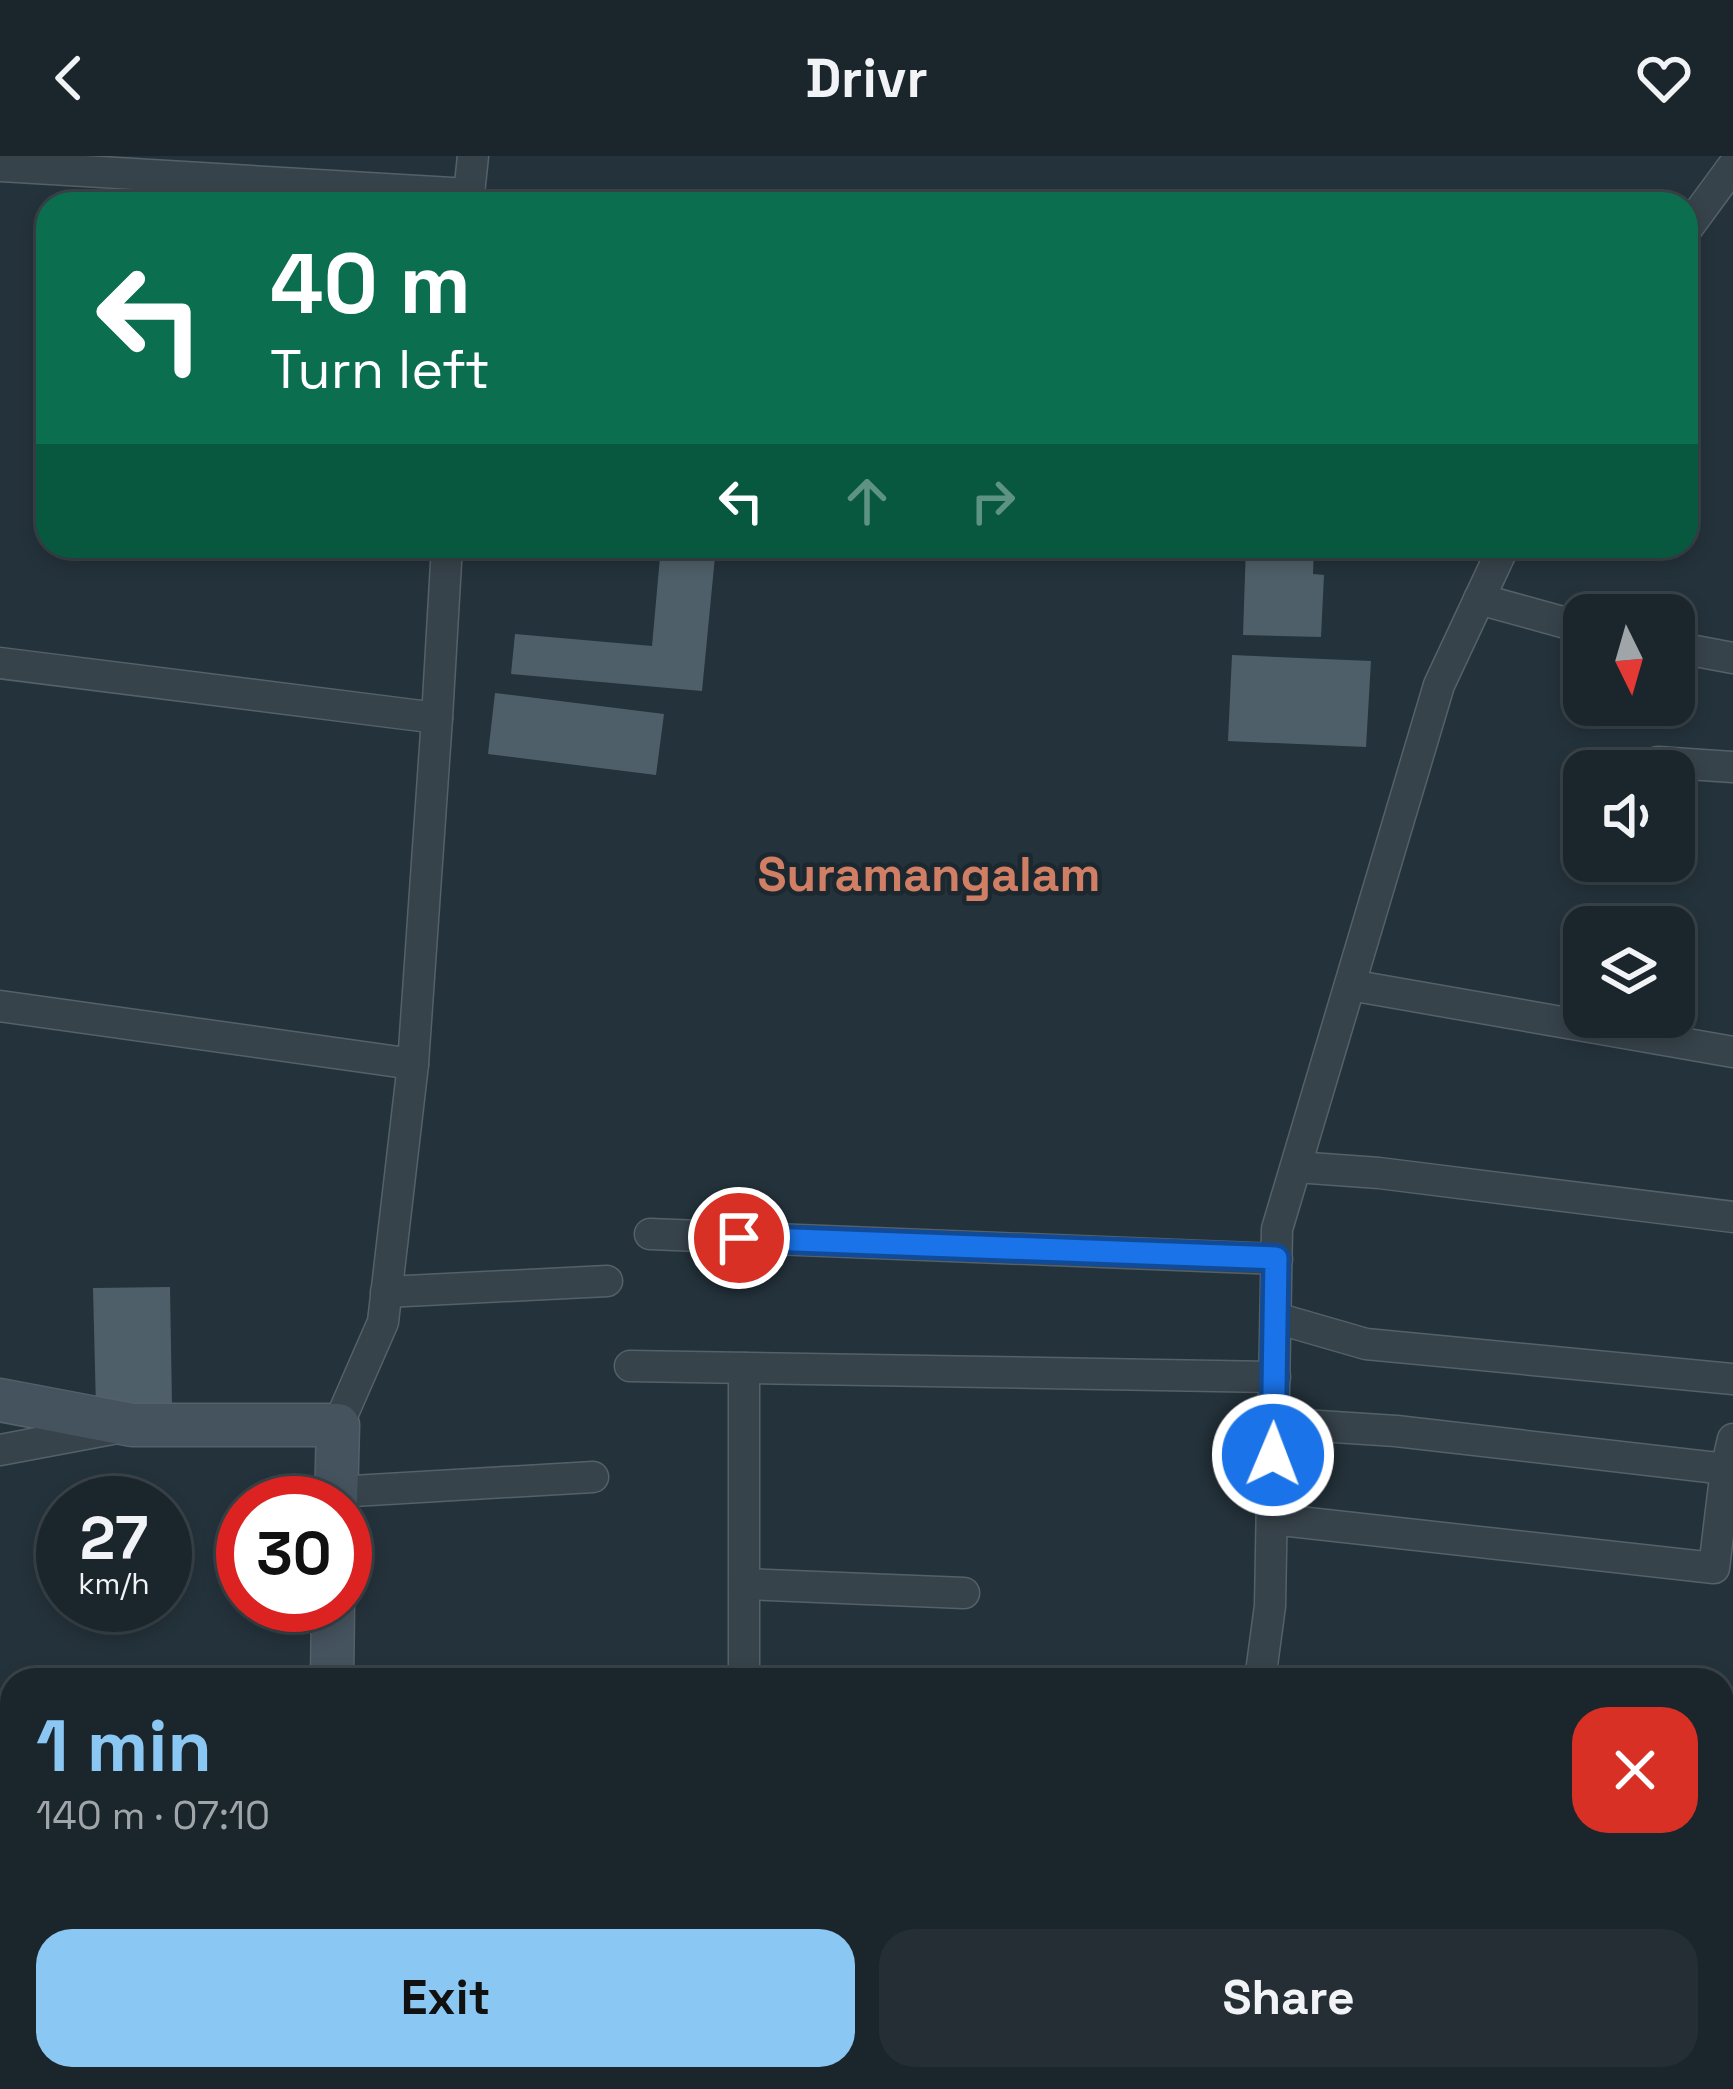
<!DOCTYPE html>
<meta charset="utf-8">
<style>
body{margin:0;font-family:"Space Grotesk",sans-serif;background:#242e34;color:#f1f3f6;height:100vh;display:flex;flex-direction:column;font-size:45px;white-space:nowrap}
*{box-sizing:border-box;margin:0}
p{font-size:39px;color:#a0a5a9}
.icon{flex:none;width:66px;height:66px;fill:none;stroke:currentColor;stroke-width:2;stroke-linecap:round;stroke-linejoin:round}
.map{position:relative;flex:1;overflow:hidden}
.details{position:absolute;left:0px;top:1512px;width:1734px;height:423px;display:flex;flex-direction:column;background:#1b262c;border-radius:36px 36px 0 0;box-shadow:0 6px 18px #0003,0 0 0 3px #394348}
.details>*{flex:none}
.banner{position:absolute;left:36px;top:36px;width:1662px;height:366px;border-radius:36px;box-shadow:0 6px 18px #0003,0 0 0 3px #394348;background:#0b6e4f;color:#fff;overflow:hidden}
.needle{width:78px;rotate:175deg}
.tools{position:absolute;left:1563px;top:438px;display:grid;gap:24px}
.tools a{display:grid;place-items:center;width:132px;height:132px;border-radius:24px;background:#1b262c;box-shadow:0 6px 18px #0003,0 0 0 3px #394348;font-size:60px}
.speed{position:absolute;left:36px;top:1320px;display:flex;gap:24px;font-size:60px;font-weight:700;text-align:center}
.speed>*{display:grid;place-content:center;width:156px;height:156px;border-radius:50%;background:#1b262c;box-shadow:0 6px 18px #0003,0 0 0 3px #394348;line-height:1}
.speed small{font-size:30px;font-weight:400}
.speed .limit{border:18px solid #d22;background:#fff;color:#111}
.pin{position:absolute;display:grid;place-items:center;width:102px;height:102px;color:#fff;margin:-51px;border:6px solid #fff;border-radius:50%;box-shadow:0 3px 12px #0007}
.me{position:absolute;width:132px;margin:-66px;rotate:1deg;stroke-linejoin:round;filter:drop-shadow(0 0 9px #0008)}
.turn{display:flex;align-items:center;gap:42px;height:252px;padding:0 36px;font-size:54px}
.turn .icon{width:156px;height:156px;stroke-width:2.5}
.turn b{display:block;font-size:84px;line-height:102px}
.lanes{display:flex;align-items:center;height:114px;padding:0 36px;background:#0003;justify-content:center;gap:60px;direction:ltr}
.lanes .off{opacity:.35}
.round{display:grid;place-items:center;flex:none;width:126px;height:126px;border-radius:36px;background:#242e34}
.headline{display:flex;align-items:center;justify-content:space-between;height:204px;padding:0 36px}
h1{font-size:72px;font-weight:700;line-height:90px;color:#8bc7f3}
.cta{display:flex;gap:24px;margin-top:auto;padding:24px 36px}
.cta a{flex:1;height:138px;border-radius:36px;background:#8bc7f3;color:#111;font-size:48px;font-weight:700;line-height:138px;text-align:center}
.cta a+a{background:#242e34;color:#f1f3f6}
header{display:flex;justify-content:space-between;align-items:center;height:156px;padding:0 36px;background:#1b262c;font-size:54px;font-weight:700}
.map>svg:first-child{display:block}
</style>
<header><svg class="icon" aria-label="back" viewBox="0 0 24 24"><path d="M15 5l-7 7 7 7"/></svg>Drivr<svg class="icon" aria-label="heart" viewBox="0 0 24 24"><path d="M12 20l-8-8c-3-5 5-10 8-4 3-6 11-1 8 4z"/></svg></header>
<div class="map">
<svg width="1733" height="1933" viewBox="0 0 1733 1933">
<rect width="100%" height="100%" fill="#24323b"/>
<!-- building -->
<g fill="#4f5f69">
<path d="M661,390H716L702,535L511,518L515,478L652,490Z"/>
<path d="M1246,390H1314L1313,418L1324,419L1321,481L1243,479Z"/>
<path d="M1232,499L1371,505L1366,591L1228,585Z"/>
<path d="M495,537L664,558L656,619L488,598Z"/>
<path d="M170,1131L172,1250L96,1252L93,1132Z"/>
</g>
<g fill="none" stroke-linecap="round" stroke-linejoin="round">
<defs>
<g id="street">
<path d="M0,10L469,38L473,0"/>
<path d="M1686,74L1733,10"/>
<path d="M1479,443L1584,472"/>
<path d="M1674,491L1733,502"/>
<path d="M0,507L437,562L447,390"/>
<path d="M1658,606L1733,611"/>
<path d="M1350,829L1733,896"/>
<path d="M0,850L413,908L437,562"/>
<path d="M1296,1011L1379,1017L1733,1061"/>
<path d="M650,1078L1277,1103"/>
<path d="M386,1136L607,1125"/>
<path d="M1276,1162L1366,1188L1733,1223"/>
<path d="M630,1210L1275,1221"/>
<path d="M744,1212V1524"/>
<path d="M1273,1267L1396,1275L1726,1313L1733,1283"/>
<path d="M338,1269L383,1166L413,908"/>
<path d="M0,1294L112,1273"/>
<path d="M336,1336L593,1321"/>
<path d="M1272,1363L1714,1412L1726,1313L1733,1314"/>
<path d="M745,1428L964,1437"/>
<path d="M1260,1524L1270,1450L1277,1073L1439,529L1504,390"/>
<path d="M1722,1619L1726,1599L1733,1601"/>
<path d="M1722,1804L1733,1805"/>
<path d="M717,1933L718,1923"/>
<path d="M1232,1933V1923"/>
<path d="M1589,1933L1590,1927"/>
</g>
<g id="secondary">
<path d="M0,1244L132,1269H338L336,1347"/>
<path d="M332,1524L333,1449"/>
</g>
</defs>
<!-- street casing -->
<use href="#street" stroke="#556169" stroke-width="33"/>
<!-- secondary casing -->
<use href="#secondary" stroke="#556169" stroke-width="45"/>
<!-- street -->
<use href="#street" stroke="#37434b" stroke-width="30"/>
<!-- secondary -->
<use href="#secondary" stroke="#45535e" stroke-width="42"/>
</g>
<g fill="none" stroke-linecap="round" stroke-linejoin="round">
<defs>
<path id="route" d="M739,1082L1276,1102L1273,1299"/>
</defs>
<!-- route casing -->
<use href="#route" stroke="#114b97" stroke-width="30"/>
<!-- route -->
<use href="#route" stroke="#1a73e8" stroke-width="21"/>
</g>
<g text-anchor="middle" stroke-width="9" stroke-linejoin="round" paint-order="stroke">
<!-- district labels -->
<g font-size="48" font-weight="bold" fill="#d07e64" stroke="#1c2830">
<text x="929" y="735">Suramangalam</text>
</g>
</g>
</svg>
<div class="tools">
<a><svg class="needle" viewBox="-14 -14 28 28"><path d="M0-13l5 13h-10z" fill="#e53935"/><path d="M0 13l5-13h-10z" fill="#a0a5a9"/></svg></a>
<a><svg class="icon" aria-label="sound" viewBox="0 0 24 24"><path d="M4 9h4l5-4v14l-5-4H4zM17 9q2 3 0 6"/></svg></a>
<a><svg class="icon" aria-label="layers" viewBox="0 0 24 24"><path d="M12 4l9 5-9 5-9-5zM3 14l9 5 9-5"/></svg></a>
</div>
<div class="speed"><div>27<small>km/h</small></div><div class="limit">30</div></div>
<div class="pin" style="left:739px;top:1082px;background:#d93025"><svg class="icon" aria-label="arrive" viewBox="0 0 24 24"><path d="M6 21V4h12l-3 4 3 4H6"/></svg></div>
<svg class="me" style="left:1273px;top:1299px" viewBox="-20 -20 40 40"><circle r="17" fill="#1a73e8" stroke="#fff" stroke-width="3"/><path d="M0-11L8 9 0 5-8 9z" fill="#fff"/></svg>
<div class="banner">
<div class="turn"><svg class="icon" aria-label="left" viewBox="0 0 24 24"><path d="M17 20v-9H6M10 6l-5 5 5 5"/></svg><div><b>40 m</b>Turn left</div></div>
<div class="lanes"><svg class="icon" aria-label="left" viewBox="0 0 24 24"><path d="M17 20v-9H6M10 6l-5 5 5 5"/></svg><svg class="icon off" aria-label="ahead" viewBox="0 0 24 24"><path d="M12 20V5M6 11l6-6 6 6"/></svg><svg class="icon off" aria-label="right" viewBox="0 0 24 24"><path d="M7 20v-9h11M14 6l5 5-5 5"/></svg></div>
</div>
<section class="details">
<div class="headline"><div><h1>1 min</h1><p>140 m · 07:10</p></div><a class="round" style="background:#d93025;color:#fff"><svg class="icon" aria-label="close" viewBox="0 0 24 24"><path d="M6 6l12 12M18 6L6 18"/></svg></a></div>
<div class="cta"><a>Exit</a><a>Share</a></div>
</section>
</div>
